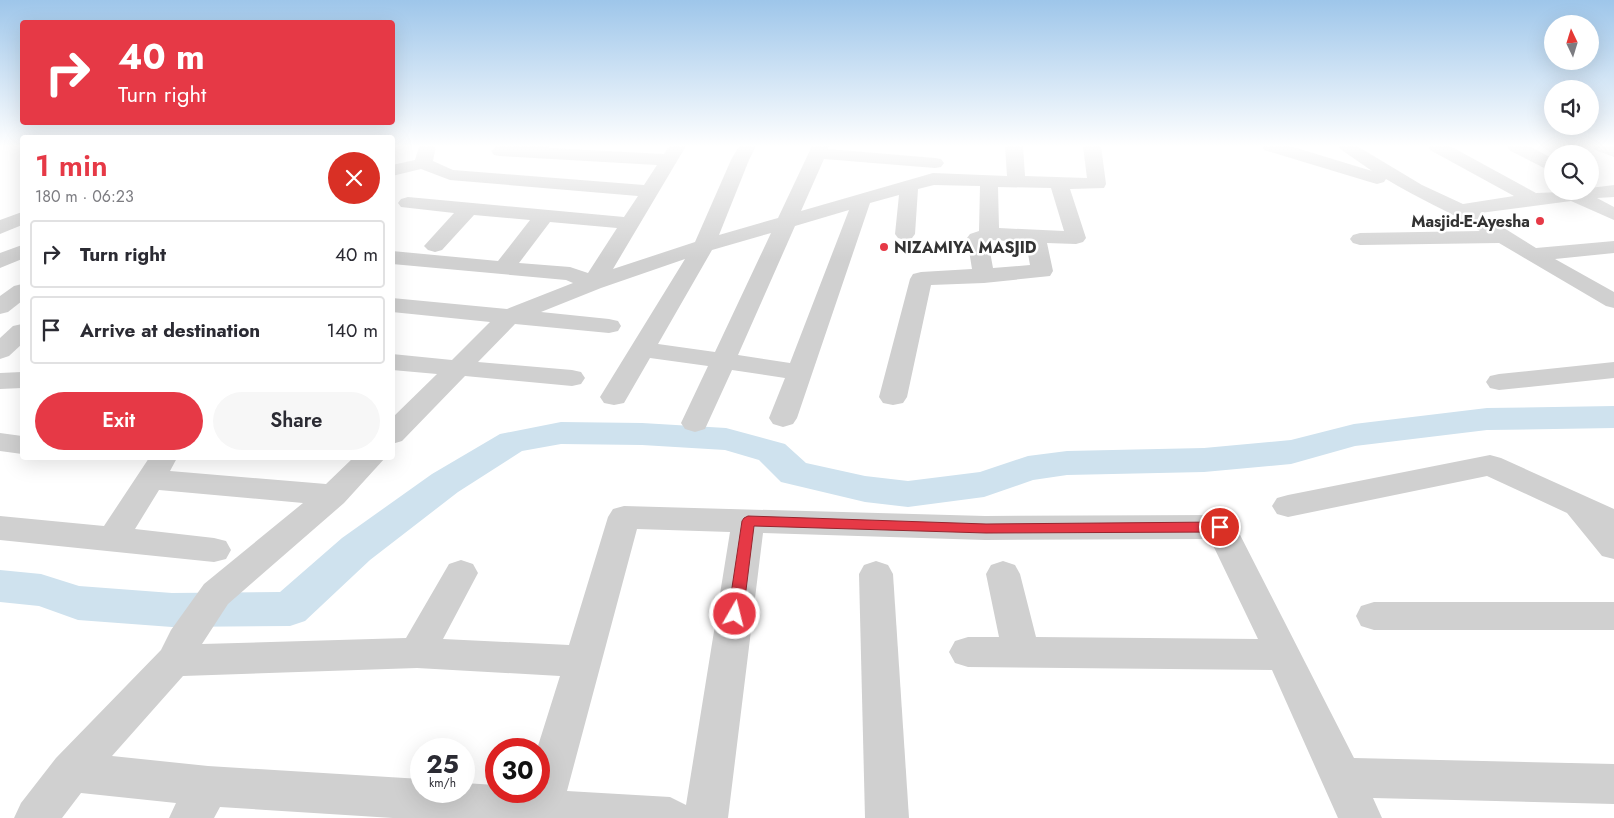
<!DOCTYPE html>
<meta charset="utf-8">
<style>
body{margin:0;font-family:Jost,sans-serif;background:#f7f7f7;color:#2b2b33;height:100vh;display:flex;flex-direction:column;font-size:19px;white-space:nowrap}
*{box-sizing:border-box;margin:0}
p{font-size:16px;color:#7c7c81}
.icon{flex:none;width:28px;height:28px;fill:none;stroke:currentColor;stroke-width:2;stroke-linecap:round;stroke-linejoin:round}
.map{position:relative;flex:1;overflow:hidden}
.drawer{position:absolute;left:20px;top:135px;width:375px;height:325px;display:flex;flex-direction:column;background:#fff;border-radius:5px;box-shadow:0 5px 20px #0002}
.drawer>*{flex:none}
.hud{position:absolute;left:20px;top:20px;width:375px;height:105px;border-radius:5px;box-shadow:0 5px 20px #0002;background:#e63946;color:#fff;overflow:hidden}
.needle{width:32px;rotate:356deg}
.buttons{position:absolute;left:1544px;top:15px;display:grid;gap:10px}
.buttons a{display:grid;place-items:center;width:55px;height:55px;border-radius:50%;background:#fff;box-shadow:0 5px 20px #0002;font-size:25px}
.speed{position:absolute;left:410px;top:738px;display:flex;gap:10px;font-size:25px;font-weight:700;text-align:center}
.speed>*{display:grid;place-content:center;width:65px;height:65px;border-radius:50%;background:#fff;box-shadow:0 5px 20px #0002;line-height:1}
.speed small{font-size:12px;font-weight:400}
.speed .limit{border:8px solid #d22;background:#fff;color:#111}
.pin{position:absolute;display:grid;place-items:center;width:42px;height:42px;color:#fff;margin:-21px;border:2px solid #fff;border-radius:50%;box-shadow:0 1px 5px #0007}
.me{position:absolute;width:55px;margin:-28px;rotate:8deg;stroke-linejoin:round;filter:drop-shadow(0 0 4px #0008)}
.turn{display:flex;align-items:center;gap:18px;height:105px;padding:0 15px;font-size:22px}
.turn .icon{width:65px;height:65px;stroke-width:2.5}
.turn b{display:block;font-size:35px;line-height:42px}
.round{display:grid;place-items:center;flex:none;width:52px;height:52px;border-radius:26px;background:#f7f7f7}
.overview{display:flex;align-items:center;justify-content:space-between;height:85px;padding:0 15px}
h1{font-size:30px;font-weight:600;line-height:38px;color:#e63946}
.button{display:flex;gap:10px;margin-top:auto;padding:10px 15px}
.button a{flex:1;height:58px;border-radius:30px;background:#e63946;color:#fff;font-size:20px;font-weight:600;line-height:58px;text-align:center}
.button a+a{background:#f7f7f7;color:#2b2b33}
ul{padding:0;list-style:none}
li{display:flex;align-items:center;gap:15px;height:68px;margin:0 10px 8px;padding:0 5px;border:2px solid #e1e1e2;border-radius:5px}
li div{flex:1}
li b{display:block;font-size:19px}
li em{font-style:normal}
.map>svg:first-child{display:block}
</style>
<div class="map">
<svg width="1614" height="818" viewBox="0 0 1614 818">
<rect width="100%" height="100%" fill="#fff"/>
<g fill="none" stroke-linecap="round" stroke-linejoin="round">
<!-- river -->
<path fill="#cfe2ee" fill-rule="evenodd" d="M1614,406V428L1487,430L1355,446L1291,464L1204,472L1067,475L1033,480L984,497L908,507L865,502L781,482L759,460L725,450L642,445L561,444L522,451L458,492L370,560L305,621L290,626L172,627L78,620L39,606L0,602V570L41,574L79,586L172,593L280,592L342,538L432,474L500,434L561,422L642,423L726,428L785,444L806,463L865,476L908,481L980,472L1028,456L1067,451L1204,448L1291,440L1354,424L1487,408Z"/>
<!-- minor -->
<g fill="#d0d0d0" fill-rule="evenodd">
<path d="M419,146H436L433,161L453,170L644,185L657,165L500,156L494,155L491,151L497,146H549V148L664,154L669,146H686L613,269L695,242L731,160L739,146H756L749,160L719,235L778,218L812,146H829L828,149L935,158L941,159L944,163L941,167L935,168L824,159L801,211L933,173L1007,176L1005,146H1023L1025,176L1087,178L1083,146H1101L1106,184L1104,188L1070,189L1086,238L1083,242L1076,244L1047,243L1053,271L1050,276L984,283L931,285L907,397L903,403L893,405L883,403L879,397L910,279L913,274L921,272L972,269L967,238L970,234L979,231L980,186L934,185L918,189L915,234L912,238L905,240L898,238L895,234L899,195L870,203L797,418L793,424L783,427L773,424L769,418L785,378L732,370L705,429L695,432L685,429L681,423L708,366L650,358L624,403L614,405L604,403L600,397L685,259L601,288L541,312L609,319L618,321L621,326L618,331L609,333L515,324L478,362L572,370L581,372L585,378L581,384L572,386L465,376L402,441L392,444V418L437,374L392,370V354L452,360L490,322L392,312V298L507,309L573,283L566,280L392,264V251L498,261L530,220L474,215L442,250L435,252L428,250L424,246L454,213L401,207L398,203L401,199L408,197L624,217L638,196L450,180L421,169L392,176V165L415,160ZM998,187L1051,188L1064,231L999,228ZM849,210L790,363L738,355L795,226ZM550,222L617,228L588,273L570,267L519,263ZM771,233L715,352L658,344L712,250ZM991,240L1026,242L1030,265L993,268L988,241Z"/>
<path d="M1262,146H1290L1372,171L1336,146H1357L1422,185L1463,204L1514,196L1430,150L1428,146H1450L1536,193L1590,191V188L1614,185V197L1597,198L1614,207V220L1571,201L1480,213L1536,248L1614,241V253L1555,259L1614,292V308L1606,306L1499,243L1360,245L1353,243L1350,239L1353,235L1360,233L1480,231C1450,211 1416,198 1386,179L1384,182L1377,184L1370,182L1264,150Z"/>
<path d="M1507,146H1529L1552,158V170L1546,169L1509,150Z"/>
<path d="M1593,146H1614V157L1595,150Z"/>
<path d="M22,212V225L0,234V220Z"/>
<path d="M22,245V259L0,268V253Z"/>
<path d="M22,284V301L8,312L0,314V296L14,286Z"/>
<path d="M22,324V344L9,356L0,359V338L13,326Z"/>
<path d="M1614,362V378L1499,390L1490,388L1486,382L1490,376L1499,374Z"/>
<path d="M22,372V388L0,389V373Z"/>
<path d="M0,433L22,436V454L0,451Z"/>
<path d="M1490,455L1501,458L1614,509V559L1602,556L1567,513L1487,476L1288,517L1277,514L1272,506L1277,498L1288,495Z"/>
<path d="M149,458H177L170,471L326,484L353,458H385L344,503L228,604L202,644L406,638L449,564L461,560L473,564L478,573L443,639L569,645L608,517L613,509L624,506L985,516L1220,515L1231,519L1236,527L1354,758L1614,764V804L1373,798L1382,818H1338L1272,670L968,667L955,663L949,652L955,641L968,637H999L986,574L991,565L1003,561L1015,565L1020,574L1036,637L1258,639L1210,539L985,540L763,533L728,818H393L220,807L214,818H169L176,803L81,793L62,818H14L21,803L56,758L161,650L171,630L204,584L303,503L159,490L135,529L214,538L226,541L231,550L226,559L214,562L0,540V516L104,526ZM637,529L730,532L686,805L670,797L567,791ZM417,668L560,676L537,749L539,791H496V785L464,783V791H421V779L208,766L112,756L183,676Z"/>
<path d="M876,561L888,565L893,574L909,818H865L859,574L864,565Z"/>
<path d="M1374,602H1614V630H1374L1361,626L1356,616L1361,606Z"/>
</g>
</g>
<!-- sky -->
<linearGradient id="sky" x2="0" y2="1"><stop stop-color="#9ec6ea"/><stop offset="0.56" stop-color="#fff"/><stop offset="1" stop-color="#fff" stop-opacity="0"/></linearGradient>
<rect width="1614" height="261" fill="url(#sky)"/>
<!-- route -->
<path fill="#e63946" stroke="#96252e" d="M748,516L986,524L1220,522L1225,524L1227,527L1225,530L1220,532L986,533L754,526L743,614L740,618L735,620L730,618L728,614L742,521L744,518Z"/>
<!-- markers -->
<g fill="#e63946" stroke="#fff" stroke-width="2">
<circle cx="1540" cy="221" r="5"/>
<circle cx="884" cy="247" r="5"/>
</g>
<g text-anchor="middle" stroke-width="5" stroke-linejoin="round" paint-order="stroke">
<!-- far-poi labels -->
<g font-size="16" font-weight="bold" fill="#333" stroke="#fff" text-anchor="end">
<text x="1530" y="227">Masjid-E-Ayesha</text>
<text x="894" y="253" text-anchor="start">NIZAMIYA MASJID</text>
</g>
</g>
</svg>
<div class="buttons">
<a><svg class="needle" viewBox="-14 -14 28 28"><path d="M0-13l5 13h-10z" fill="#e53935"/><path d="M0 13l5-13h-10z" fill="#7c7c81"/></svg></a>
<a><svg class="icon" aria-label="sound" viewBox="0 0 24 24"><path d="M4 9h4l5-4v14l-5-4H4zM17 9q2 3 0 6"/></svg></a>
<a><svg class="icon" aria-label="search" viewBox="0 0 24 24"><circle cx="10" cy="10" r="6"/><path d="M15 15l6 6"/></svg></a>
</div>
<div class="speed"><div>25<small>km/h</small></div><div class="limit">30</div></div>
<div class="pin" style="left:1220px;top:527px;background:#d93025"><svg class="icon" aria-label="arrive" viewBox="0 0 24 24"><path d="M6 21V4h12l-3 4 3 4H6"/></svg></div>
<svg class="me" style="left:735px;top:614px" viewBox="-20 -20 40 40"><circle r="17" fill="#e63946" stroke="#fff" stroke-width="3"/><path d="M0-11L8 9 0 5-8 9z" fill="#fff"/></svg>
<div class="hud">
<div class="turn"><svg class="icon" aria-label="right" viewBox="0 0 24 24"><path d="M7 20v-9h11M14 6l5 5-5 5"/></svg><div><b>40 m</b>Turn right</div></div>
</div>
<section class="drawer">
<div class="overview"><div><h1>1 min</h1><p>180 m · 06:23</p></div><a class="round" style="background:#d93025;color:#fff"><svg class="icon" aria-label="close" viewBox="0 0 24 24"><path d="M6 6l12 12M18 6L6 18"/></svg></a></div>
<ul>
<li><svg class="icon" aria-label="right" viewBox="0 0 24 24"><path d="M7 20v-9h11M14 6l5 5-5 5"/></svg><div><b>Turn right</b></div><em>40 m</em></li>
<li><svg class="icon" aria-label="arrive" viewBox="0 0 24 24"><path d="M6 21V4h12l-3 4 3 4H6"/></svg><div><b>Arrive at destination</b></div><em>140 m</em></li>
</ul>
<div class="button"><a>Exit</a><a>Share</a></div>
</section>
</div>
